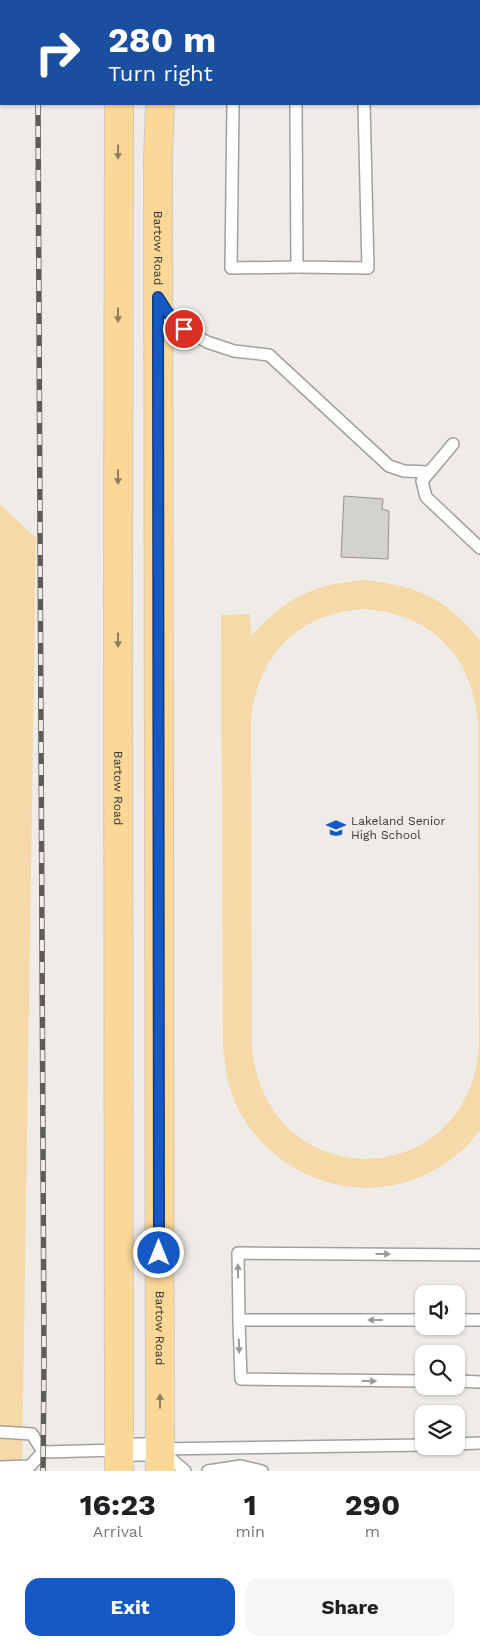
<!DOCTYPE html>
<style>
body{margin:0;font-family:"Work Sans",sans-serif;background:#f6f6f6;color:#202124;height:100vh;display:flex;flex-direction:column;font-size:19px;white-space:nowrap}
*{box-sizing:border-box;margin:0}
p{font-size:16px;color:#757577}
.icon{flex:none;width:28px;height:28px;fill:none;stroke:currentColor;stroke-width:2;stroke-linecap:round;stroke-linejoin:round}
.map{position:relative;height:1471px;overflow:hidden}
.sheet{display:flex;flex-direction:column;background:#fff;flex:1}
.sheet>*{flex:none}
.guide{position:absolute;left:0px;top:0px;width:480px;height:105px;box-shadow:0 1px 4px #0004;background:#1a4fa0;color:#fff;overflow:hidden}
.buttons{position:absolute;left:415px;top:1285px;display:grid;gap:10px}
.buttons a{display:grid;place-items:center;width:50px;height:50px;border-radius:10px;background:#fff;box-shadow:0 1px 4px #0004;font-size:25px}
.pin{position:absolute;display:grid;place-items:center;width:42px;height:42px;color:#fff;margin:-21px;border:2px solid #fff;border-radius:50%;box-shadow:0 1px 5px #0007}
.me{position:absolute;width:55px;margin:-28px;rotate:0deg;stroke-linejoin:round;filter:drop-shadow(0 0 4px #0008)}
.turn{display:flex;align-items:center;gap:18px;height:105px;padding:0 25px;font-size:22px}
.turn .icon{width:65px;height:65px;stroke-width:2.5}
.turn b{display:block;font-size:35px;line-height:42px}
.eta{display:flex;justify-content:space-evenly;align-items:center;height:85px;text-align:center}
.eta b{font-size:30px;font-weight:700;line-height:35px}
.cta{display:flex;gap:10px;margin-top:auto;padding:10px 25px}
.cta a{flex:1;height:58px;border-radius:15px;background:#1759c4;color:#fff;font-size:20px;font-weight:700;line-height:58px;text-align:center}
.cta a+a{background:#f6f6f6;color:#202124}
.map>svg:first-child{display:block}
</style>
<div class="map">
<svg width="480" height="1471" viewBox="0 0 480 1471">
<rect width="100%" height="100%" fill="#efece8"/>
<!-- green -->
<g fill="#f5d9a9" fill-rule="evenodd">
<path d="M0,504L36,538L22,1471H0Z"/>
<path d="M364,580C416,585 447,599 480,640V1131C466,1148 451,1162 431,1172C362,1209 275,1178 239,1111C228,1090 225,1068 223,1045L221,615L250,614L251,636C285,598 314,584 364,580ZM364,609C433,615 472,655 478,723L479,1045C469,1197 263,1196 252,1045L251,722C256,656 298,613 364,609Z"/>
</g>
<!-- building -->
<path fill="#d4d2ce" stroke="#93918e" d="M344,496L383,499L382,509L389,511L388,559L341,557Z"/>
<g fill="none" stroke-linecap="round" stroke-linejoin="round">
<defs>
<g id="service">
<path d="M233,0V1"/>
<path d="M295,0V1"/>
<path d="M479,79H480"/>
<path d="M233,104L231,268L297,267"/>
<path d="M296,104L297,267L368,268L364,104"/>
<path d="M164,307L170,316L181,327L207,342L234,351L269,355L389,466L404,471L429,472"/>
<path d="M453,444L422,481L426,497L480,548"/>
<path d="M239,1320L238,1253L480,1255"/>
<path d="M424,1320H239L241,1379L424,1381"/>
<path d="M456,1320H480"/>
<path d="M456,1381L480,1382"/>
<path d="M0,1432L32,1434L43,1452"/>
<path d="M456,1444L480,1443"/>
<path d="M160,1449L424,1445"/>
<path d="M163,1452L185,1471"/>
<path d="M0,1467L30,1466L43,1452L119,1450"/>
<path d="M208,1471L241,1466L262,1471"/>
</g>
<path id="minor" d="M119,1450L160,1449"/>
<g id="primary">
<path d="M121,1V0"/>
<path d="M163,1V0"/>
<path id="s1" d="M119,104L118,591L119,1471"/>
<path id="s2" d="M160,104L158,158L160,1471"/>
</g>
</defs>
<!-- service casing -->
<use href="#service" stroke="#a2a09c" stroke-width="14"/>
<!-- minor casing -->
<use href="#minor" stroke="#a2a09c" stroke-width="25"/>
<!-- primary casing -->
<use href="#primary" stroke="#cbcbca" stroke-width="30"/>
<!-- service -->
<use href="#service" stroke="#fff" stroke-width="11"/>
<!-- minor -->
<use href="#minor" stroke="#fff" stroke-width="22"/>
<!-- primary -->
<use href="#primary" stroke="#fbd897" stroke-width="28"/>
<defs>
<g id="rail">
<path d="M38,1V0"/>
<path d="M38,104L44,1360L43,1471"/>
</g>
</defs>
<!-- rail casing -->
<use href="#rail" stroke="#5d5c5a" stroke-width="5.5"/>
<!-- rail -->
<use href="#rail" stroke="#efece8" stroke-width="4" stroke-dasharray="11" stroke-linecap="butt"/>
</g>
<!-- one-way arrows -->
<defs><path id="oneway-solid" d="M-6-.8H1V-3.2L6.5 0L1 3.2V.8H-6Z" transform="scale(1.25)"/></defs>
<g fill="#8f7f61">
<use href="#oneway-solid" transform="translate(118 152) rotate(91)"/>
<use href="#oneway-solid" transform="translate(118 315) rotate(90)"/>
<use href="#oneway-solid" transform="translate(118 477) rotate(90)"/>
<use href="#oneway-solid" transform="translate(118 640) rotate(90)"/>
<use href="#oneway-solid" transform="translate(160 1401) rotate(-90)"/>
</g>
<g fill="#9b9a9a">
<use href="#oneway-solid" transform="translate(383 1254)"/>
<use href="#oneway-solid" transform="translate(238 1271) rotate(-91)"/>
<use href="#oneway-solid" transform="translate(375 1320) rotate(-180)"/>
<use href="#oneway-solid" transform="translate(239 1346) rotate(88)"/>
<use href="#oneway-solid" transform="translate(369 1381)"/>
</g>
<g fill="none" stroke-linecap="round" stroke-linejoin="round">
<defs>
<path id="route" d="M159,1253L158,297L170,316L184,329"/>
</defs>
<!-- route casing -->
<use href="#route" stroke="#0f3a7f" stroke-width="12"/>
<!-- route -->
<use href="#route" stroke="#1759c4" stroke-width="9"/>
</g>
<!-- icons -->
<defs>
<symbol id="school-bare" viewBox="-9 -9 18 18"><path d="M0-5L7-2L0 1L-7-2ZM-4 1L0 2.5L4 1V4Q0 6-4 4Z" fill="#1759c4" stroke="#efece8" stroke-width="2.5" paint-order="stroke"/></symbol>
</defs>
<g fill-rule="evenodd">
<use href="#school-bare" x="322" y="814" width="28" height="28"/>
</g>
<g text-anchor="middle" stroke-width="4" stroke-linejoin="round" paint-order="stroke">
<!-- street labels -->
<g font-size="12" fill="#373634" stroke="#efece8">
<text dy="4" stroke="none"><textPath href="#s2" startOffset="144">Bartow Road</textPath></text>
<text dy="4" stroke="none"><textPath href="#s1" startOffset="684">Bartow Road</textPath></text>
<text dy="4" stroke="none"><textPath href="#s2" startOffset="1224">Bartow Road</textPath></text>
</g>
<!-- poi labels -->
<g font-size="12" fill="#373634" stroke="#efece8" text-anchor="start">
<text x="351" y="825">Lakeland Senior<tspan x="351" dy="14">High School</tspan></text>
</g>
</g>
</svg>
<div class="buttons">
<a><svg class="icon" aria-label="sound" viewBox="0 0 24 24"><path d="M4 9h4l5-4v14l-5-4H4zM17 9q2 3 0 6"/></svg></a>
<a><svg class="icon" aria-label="search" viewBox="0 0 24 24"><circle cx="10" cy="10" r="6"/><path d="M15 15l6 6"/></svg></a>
<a><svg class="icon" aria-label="layers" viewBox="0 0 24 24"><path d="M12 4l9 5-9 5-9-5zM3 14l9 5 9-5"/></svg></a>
</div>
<div class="pin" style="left:184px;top:329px;background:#d93025"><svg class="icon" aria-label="arrive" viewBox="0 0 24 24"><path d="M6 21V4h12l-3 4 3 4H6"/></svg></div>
<svg class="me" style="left:159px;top:1253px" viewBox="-20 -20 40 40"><circle r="17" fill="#1759c4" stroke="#fff" stroke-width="3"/><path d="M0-11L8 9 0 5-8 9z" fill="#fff"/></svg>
<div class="guide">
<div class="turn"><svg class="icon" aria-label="right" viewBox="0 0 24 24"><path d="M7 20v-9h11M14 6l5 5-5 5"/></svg><div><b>280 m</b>Turn right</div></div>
</div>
</div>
<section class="sheet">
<div class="eta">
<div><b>16:23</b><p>Arrival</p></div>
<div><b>1</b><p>min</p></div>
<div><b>290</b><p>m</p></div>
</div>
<div class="cta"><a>Exit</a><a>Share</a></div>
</section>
